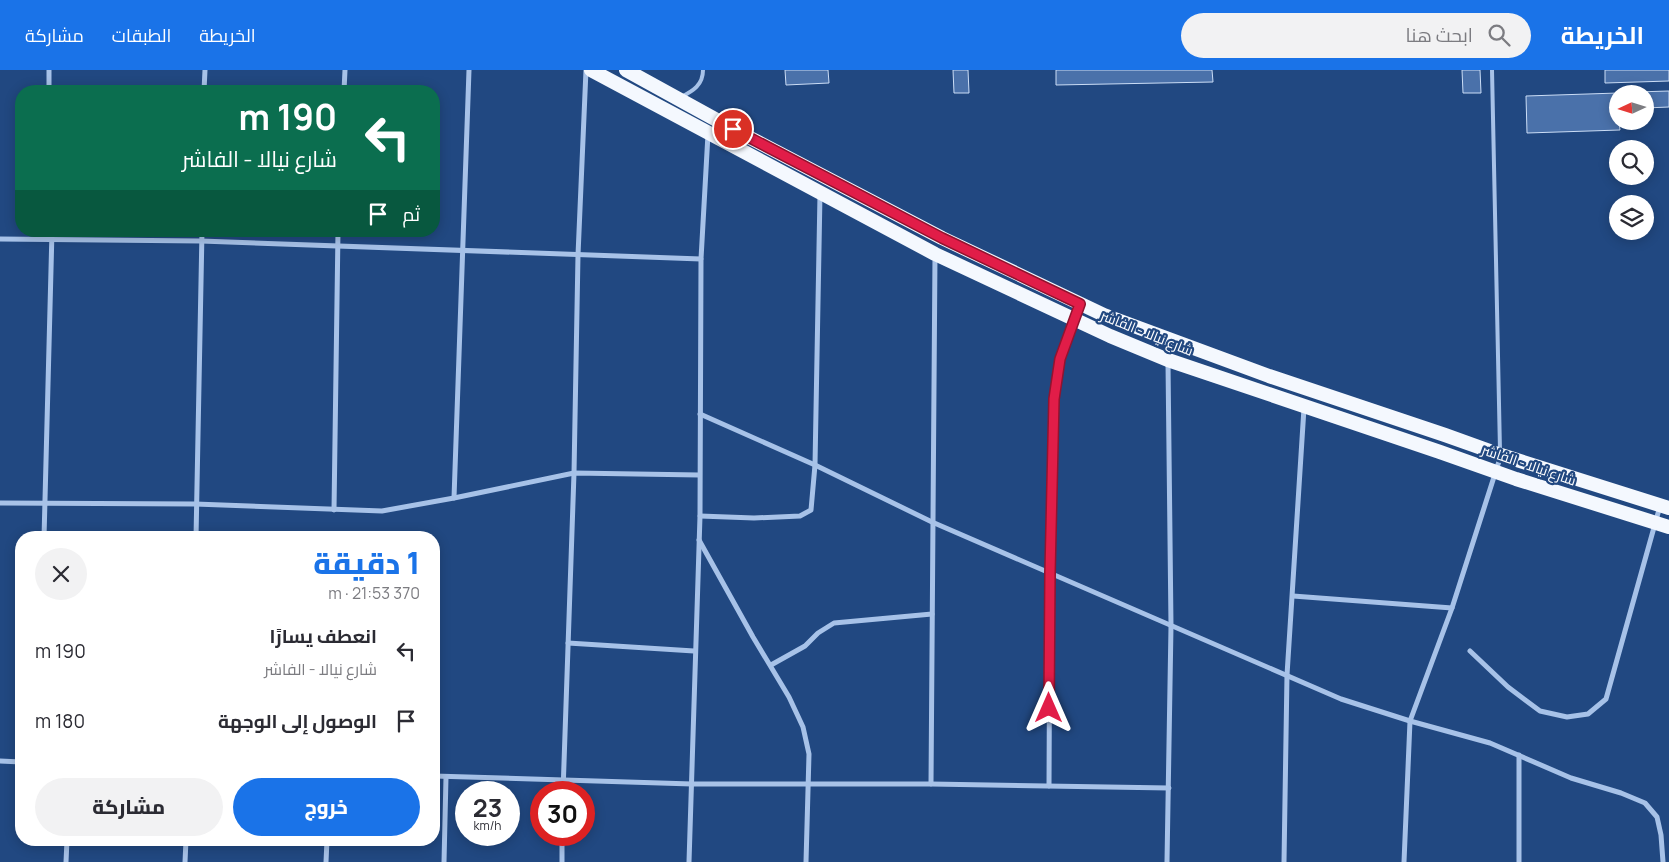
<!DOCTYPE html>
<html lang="ar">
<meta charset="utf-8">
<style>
body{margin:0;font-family:Manrope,Cairo,sans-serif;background:#f2f2f3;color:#2b2b33;direction:rtl;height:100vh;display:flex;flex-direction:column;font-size:19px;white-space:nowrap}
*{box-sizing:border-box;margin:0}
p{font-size:16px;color:#7c7c81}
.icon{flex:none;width:28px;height:28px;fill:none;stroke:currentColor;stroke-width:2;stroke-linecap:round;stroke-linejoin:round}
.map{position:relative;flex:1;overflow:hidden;direction:ltr}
.side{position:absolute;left:15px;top:461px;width:425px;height:315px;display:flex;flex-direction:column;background:#fff;border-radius:20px;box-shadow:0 2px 12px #0003;direction:rtl}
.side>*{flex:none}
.banner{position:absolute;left:15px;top:15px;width:425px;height:152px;border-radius:20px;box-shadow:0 2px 12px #0003;direction:rtl;background:#0b6e4f;color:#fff;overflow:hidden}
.needle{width:32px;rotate:266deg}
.buttons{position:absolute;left:1609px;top:15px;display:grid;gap:10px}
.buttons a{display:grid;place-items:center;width:45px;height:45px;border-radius:50%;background:#fff;box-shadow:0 2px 12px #0003;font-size:25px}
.speed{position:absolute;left:455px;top:711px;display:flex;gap:10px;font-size:25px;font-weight:700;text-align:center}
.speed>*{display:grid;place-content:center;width:65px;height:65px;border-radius:50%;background:#fff;box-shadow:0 2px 12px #0003;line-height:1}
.speed small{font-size:12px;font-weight:400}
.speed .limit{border:8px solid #d22;background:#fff;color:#111}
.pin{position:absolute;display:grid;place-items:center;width:42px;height:42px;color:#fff;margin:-21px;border:2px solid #fff;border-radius:50%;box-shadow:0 1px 5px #0007}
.me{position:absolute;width:55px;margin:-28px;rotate:0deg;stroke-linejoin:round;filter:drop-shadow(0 0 4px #0008)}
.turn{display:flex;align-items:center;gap:18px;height:105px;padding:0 20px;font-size:22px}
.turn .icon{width:65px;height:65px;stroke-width:2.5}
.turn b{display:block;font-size:35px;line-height:42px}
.then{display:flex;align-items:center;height:48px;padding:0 20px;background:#0003;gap:10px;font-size:19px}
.round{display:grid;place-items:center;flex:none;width:52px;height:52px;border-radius:26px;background:#f2f2f3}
.overview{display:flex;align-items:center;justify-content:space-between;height:85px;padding:0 20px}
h1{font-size:30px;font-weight:800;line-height:38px;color:#1a73e8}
.primary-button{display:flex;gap:10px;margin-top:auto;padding:10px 20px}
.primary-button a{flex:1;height:58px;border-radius:30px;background:#1a73e8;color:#fff;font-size:20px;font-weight:800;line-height:58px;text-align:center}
.primary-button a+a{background:#f2f2f3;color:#2b2b33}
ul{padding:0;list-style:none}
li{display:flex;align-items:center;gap:15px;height:70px;padding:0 20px}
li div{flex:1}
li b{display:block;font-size:19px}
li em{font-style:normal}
header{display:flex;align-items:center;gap:30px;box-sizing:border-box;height:70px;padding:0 25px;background:#1a73e8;color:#fff}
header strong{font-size:24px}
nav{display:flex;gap:28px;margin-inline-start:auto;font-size:18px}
.search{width:350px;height:45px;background:#f2f2f3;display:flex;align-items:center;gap:12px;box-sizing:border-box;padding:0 18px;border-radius:28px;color:#7c7c81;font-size:19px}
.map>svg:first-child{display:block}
</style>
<header>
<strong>الخريطة</strong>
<div class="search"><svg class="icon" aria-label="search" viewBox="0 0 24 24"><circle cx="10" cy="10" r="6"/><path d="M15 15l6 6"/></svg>ابحث هنا</div>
<nav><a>الخريطة</a><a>الطبقات</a><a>مشاركة</a></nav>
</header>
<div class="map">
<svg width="1669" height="792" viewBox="0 0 1669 792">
<rect width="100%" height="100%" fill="#214881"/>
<!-- building -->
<g fill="#4a71aa" stroke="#cbddf6">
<path d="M785,0H828L829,13L786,15Z"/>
<path d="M953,0H968L969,23H954Z"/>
<path d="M1056,0H1212L1213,12L1056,15Z"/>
<path d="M1462,0H1480L1481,23H1463Z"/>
<path d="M1605,0H1669V11L1605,13Z"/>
<path d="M1669,21V37L1645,38V24H1635V22Z"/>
<path d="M1618,23V51H1619L1620,60L1527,63L1526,26Z"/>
</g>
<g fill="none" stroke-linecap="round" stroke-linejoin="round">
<!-- service -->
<g stroke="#a7c2e8" stroke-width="4">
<path d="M1492,0L1500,381"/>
<path d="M681,27C693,21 703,15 703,0"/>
</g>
<!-- minor -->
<g stroke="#a7c2e8" stroke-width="5">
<path d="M49,0V21"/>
<path d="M204,21L205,0"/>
<path d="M344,21L345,0"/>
<path d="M0,169L201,171L701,189"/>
<path d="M700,344L815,395L932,452L1341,629L1410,651L1490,673L1571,708L1621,723L1645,733L1657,747L1661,765L1663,792"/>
<path d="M454,428L469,0"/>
<path d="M0,433L195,434L382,441L454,428L574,403L699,405"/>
<path d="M334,440L338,161"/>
<path d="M700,446L754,448L800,446L811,440L815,395L820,124"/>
<path d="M44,468L52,161"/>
<path d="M196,468L202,161"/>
<path d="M699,470L753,567L789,627L803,657L809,684L806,792"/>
<path d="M1293,526L1452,538"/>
<path d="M568,573L694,581"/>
<path d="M1470,581L1508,617L1540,641L1567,647L1588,644L1606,629L1660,436"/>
<path d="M771,595L805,576L818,563L834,553L932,544"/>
<path d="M0,691L21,692"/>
<path d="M434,706L692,714H931L1169,718"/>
<path d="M931,714L935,185"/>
<path d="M1049,716L1050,503L1054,329L1060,289L1080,235"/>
<path d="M563,722L574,403L578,185L586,0"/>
<path d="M66,792L67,770"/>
<path d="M185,792L186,770"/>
<path d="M326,792L327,770"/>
<path d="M444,792L446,707"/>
<path d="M562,792V765"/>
<path d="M689,792L700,446L701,189L708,64"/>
<path d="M1167,792L1171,556L1168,293"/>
<path d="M1284,792L1287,605L1304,338"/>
<path d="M1404,792L1410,651L1452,538L1501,385"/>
<path d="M1519,792V685"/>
</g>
<!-- trunk -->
<g stroke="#f4f8fe" stroke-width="14">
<path d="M591,0L935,184L1110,266L1168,290L1440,382L1516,409L1669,457"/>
<path d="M626,0L733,59L942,168L1104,245L1269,306L1445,365L1501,385L1669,438"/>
</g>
</g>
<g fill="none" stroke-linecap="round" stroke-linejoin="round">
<defs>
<path id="route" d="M733,59L942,168L1080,234L1060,289L1054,329L1050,503L1049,638"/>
</defs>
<!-- route casing -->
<use href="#route" stroke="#92132f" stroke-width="12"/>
<!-- route -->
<use href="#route" stroke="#e11d48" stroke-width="9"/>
</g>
<g text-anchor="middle" stroke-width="4.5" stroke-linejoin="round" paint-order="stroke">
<!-- street labels -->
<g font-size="14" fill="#fff" stroke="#214881">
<text transform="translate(1147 263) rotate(22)" y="5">شارع نيالا - الفاشر</text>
<text transform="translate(1529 395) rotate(19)" y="5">شارع نيالا - الفاشر</text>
</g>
</g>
</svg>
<div class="buttons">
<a><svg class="needle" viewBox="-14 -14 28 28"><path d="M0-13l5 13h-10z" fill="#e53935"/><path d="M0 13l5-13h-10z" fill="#7c7c81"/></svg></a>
<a><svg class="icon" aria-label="search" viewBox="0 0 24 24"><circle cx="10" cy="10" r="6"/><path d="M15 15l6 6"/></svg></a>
<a><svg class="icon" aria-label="layers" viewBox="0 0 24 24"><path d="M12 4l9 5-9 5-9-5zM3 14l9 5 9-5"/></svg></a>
</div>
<div class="speed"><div>23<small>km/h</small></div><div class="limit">30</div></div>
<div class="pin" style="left:733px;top:59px;background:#d93025"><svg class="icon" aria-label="arrive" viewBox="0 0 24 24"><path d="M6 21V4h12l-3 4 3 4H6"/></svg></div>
<svg class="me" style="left:1049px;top:638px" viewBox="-20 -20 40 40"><path d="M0-17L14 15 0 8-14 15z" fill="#e11d48" stroke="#fff" stroke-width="4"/></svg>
<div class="banner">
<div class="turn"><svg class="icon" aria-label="left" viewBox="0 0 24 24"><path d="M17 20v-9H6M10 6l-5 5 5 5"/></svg><div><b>190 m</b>شارع نيالا - الفاشر</div></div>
<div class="then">ثم<svg class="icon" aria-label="arrive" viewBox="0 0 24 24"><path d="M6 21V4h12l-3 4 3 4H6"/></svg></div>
</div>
<section class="side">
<div class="overview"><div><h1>1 دقيقة</h1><p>370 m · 21:53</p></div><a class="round"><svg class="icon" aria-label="close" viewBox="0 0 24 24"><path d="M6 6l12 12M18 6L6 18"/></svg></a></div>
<ul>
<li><svg class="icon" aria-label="left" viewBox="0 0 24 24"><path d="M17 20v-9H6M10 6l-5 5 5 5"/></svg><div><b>انعطف يسارًا</b><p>شارع نيالا - الفاشر</p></div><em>190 m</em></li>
<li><svg class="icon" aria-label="arrive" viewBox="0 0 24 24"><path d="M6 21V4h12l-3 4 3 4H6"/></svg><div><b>الوصول إلى الوجهة</b></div><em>180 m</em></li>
</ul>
<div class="primary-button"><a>خروج</a><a>مشاركة</a></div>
</section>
</div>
